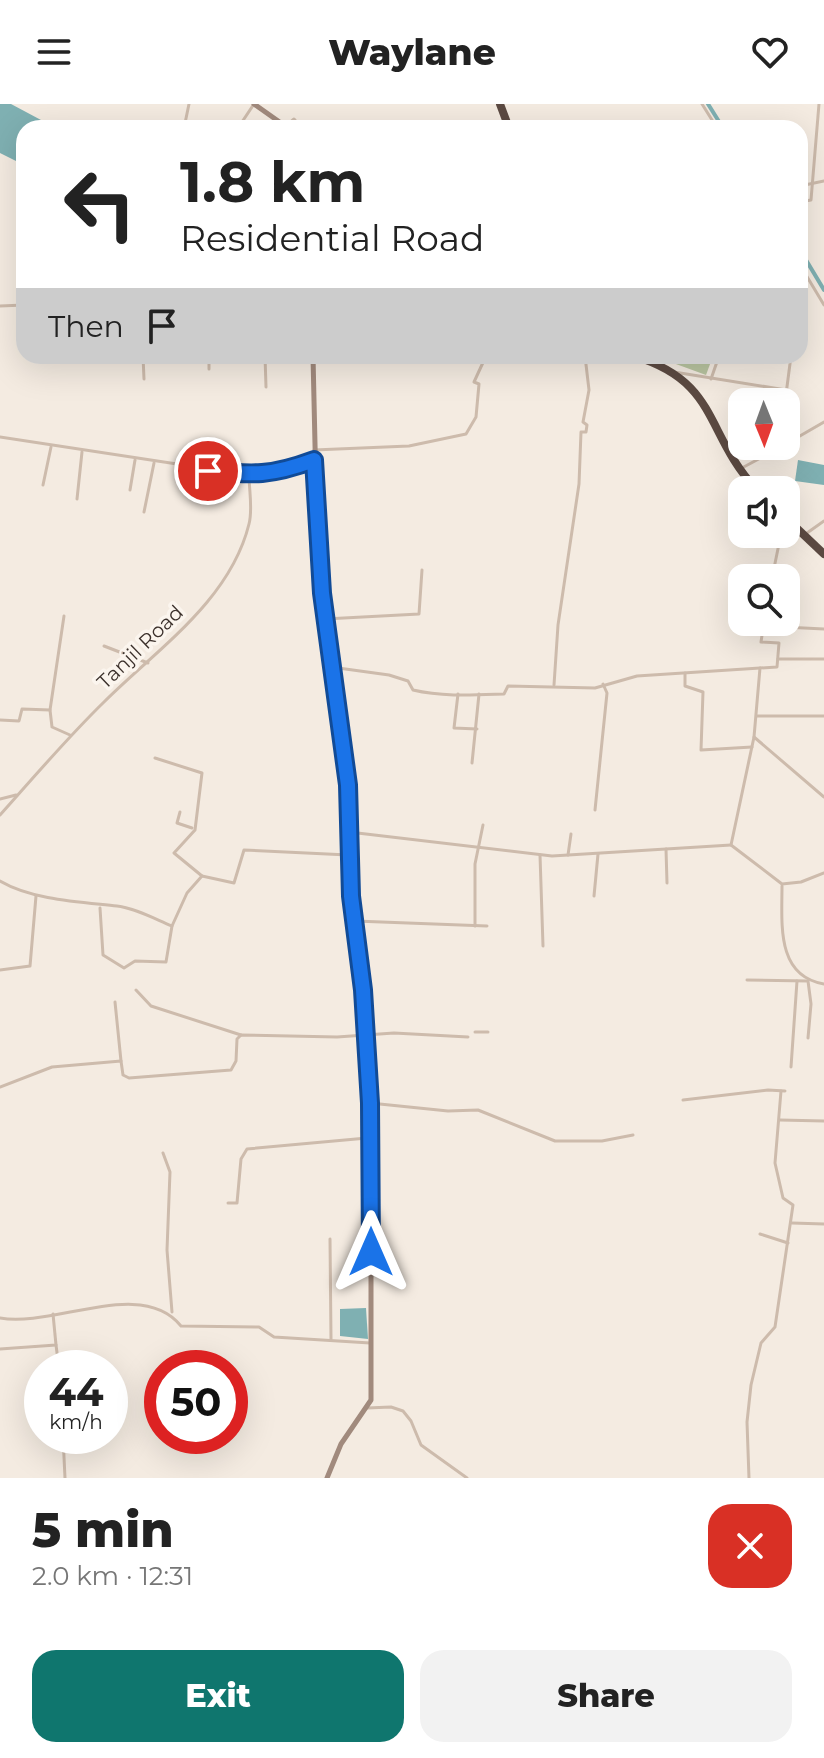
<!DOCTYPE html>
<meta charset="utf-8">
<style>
body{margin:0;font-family:Montserrat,sans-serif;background:#f2f2f2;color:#222;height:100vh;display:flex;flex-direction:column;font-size:30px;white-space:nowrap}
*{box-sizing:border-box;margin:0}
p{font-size:26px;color:#767676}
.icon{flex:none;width:44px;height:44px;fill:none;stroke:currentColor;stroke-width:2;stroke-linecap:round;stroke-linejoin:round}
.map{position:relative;height:1374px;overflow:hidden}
.side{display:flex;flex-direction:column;background:#fff;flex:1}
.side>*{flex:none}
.top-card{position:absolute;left:16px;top:16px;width:792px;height:244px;border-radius:24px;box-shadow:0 8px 32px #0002;background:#fff;color:#222;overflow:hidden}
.needle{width:52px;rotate:179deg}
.tools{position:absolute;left:728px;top:284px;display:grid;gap:16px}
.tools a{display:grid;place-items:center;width:72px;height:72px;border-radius:16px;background:#fff;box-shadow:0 8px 32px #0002;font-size:40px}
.speed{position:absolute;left:24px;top:1246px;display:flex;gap:16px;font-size:40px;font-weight:700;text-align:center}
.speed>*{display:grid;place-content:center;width:104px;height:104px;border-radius:50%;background:#fff;box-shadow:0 8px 32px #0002;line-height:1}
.speed small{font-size:20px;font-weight:400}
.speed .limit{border:12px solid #d22;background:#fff;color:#111}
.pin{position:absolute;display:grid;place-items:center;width:68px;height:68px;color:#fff;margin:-34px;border:4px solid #fff;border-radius:50%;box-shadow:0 2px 8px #0007}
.me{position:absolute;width:88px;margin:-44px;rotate:0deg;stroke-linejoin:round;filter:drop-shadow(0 0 6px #0008)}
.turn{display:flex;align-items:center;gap:28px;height:168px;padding:0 32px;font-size:36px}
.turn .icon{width:104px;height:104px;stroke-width:2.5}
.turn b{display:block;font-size:56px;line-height:68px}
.then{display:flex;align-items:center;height:76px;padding:0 32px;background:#0003;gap:16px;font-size:30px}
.round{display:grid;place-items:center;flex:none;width:84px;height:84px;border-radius:24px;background:#f2f2f2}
.summary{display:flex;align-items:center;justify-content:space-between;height:136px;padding:0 32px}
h1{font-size:48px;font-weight:800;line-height:60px}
.primary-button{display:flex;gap:16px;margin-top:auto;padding:16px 32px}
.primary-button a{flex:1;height:92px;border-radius:24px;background:#0f766e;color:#fff;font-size:32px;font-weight:800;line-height:92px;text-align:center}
.primary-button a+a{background:#f2f2f2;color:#222}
header{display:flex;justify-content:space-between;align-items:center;height:104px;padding:0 32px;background:#fff;font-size:36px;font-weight:800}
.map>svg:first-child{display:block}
</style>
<header><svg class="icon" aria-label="menu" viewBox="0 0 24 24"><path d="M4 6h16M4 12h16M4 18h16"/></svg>Waylane<svg class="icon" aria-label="heart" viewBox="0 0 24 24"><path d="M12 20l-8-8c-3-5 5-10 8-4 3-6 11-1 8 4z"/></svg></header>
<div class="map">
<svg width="824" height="1374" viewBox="0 0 824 1374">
<rect width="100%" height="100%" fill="#f4ebe1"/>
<!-- green -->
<path fill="#b8c4a0" d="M654,252H713L706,271Z"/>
<!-- water -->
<g fill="#7fb0b2">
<path d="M0,0H11L56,24H24V61L0,49Z"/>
<path d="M798,356L824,361V381L795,377Z"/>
<path d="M366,1204L368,1235L340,1232V1205Z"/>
</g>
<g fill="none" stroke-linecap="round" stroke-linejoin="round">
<!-- canal -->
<g stroke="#7fb0b2" stroke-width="4">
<path d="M708,0L723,24"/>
<path d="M800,146L824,186"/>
</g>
<!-- street -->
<g stroke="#cdbbac" stroke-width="3">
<path d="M702,0L717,24"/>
<path d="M286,22L294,15L300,22L322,24"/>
<path d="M184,24L189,0"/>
<path d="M238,24L254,0"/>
<path d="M323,24L357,22"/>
<path d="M800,82L824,77"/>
<path d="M800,98L811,96L819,0"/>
<path d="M800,161L824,201"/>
<path d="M0,202L24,201"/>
<path d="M143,252L144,275"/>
<path d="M265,252L266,283"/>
<path d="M209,265V252"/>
<path d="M674,268L786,286"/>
<path d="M711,275L719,252"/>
<path d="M785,298L791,252"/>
<path d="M786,299L791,310"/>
<path d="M0,333L249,371L291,367L314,356"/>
<path d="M786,340L824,318"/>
<path d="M314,346L409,342L466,330L476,313L479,280L474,278L486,252"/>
<path d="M740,365L783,342"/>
<path d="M43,381L51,343"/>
<path d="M130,386L135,356"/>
<path d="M77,395L82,348"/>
<path d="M144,408L154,359"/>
<path d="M807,429L824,417"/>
<path d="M772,474L781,430"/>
<path d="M64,512L50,606L52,623L70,631"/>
<path d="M325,515L419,510L422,466"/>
<path d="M764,518L761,538L779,539L777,563L760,564L754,633L731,741L782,780L801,778L824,769"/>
<path d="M764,522L824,525"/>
<path d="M104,542L148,559"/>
<path d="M778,555H824"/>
<path d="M331,563L389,571L408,577L413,586C442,593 474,591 504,590L508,582L595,584L637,572L760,564"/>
<path d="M685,569V582L703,588L701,646L752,643"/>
<path d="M554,581L558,521L579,380L581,328H586L587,321L583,318L589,286L585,252"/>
<path d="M458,590L454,624L477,625"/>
<path d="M757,612H824"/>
<path d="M0,616L19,617L22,605L50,606"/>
<path d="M754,633L824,693"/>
<path d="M155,654L202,669L195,726L174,749L202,772"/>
<path d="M472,659L479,590"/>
<path d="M0,695L16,691"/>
<path d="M595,706L607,589L603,580"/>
<path d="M180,708L177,719L192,724"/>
<path d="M0,711C34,673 67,634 104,598C156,546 230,497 249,420C253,405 249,386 249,371"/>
<path d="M349,728L552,752L731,741"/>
<path d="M666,745L667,779"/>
<path d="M540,751L543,842"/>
<path d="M568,751L571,730"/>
<path d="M0,777C32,796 81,798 117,802C135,804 155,815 172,822L187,789L202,772L234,779L244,746L348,751"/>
<path d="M782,782C782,820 776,872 824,880"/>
<path d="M594,792L598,750"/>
<path d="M100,804L103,851L124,864L135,857L166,858L172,822"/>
<path d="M355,817L487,822"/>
<path d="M475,822V760L483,721"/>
<path d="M0,866L30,862L36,792"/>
<path d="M747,876L808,877L811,900L808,934"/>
<path d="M136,886L151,902L241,931"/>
<path d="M115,898L121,957"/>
<path d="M475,928H488"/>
<path d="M791,963L797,877"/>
<path d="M0,983L52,963L121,957L123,971L129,974L231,966L236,957L237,935L241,931L337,933L394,929L468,933"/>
<path d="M683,996L768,986L785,987"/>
<path d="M370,999L448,1007L478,1006L555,1037H602L633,1031"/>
<path d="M780,1016L824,1017"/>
<path d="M163,1049L170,1068L167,1146L172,1208"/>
<path d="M228,1099H237L241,1055L247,1045L367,1034"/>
<path d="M792,1119L824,1120"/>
<path d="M760,1130L788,1139"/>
<path d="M330,1135L331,1235"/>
<path d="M0,1214C53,1224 142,1173 181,1222L259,1223L274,1233L370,1239"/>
<path d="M56,1241L59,1264"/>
<path d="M0,1245L56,1241L53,1210"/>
<path d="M367,1304L391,1303L403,1307L411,1317L421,1341L467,1374"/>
<path d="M63,1332L65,1374"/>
<path d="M749,1374L747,1318L751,1281L761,1239L775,1223L793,1101L783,1094L775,1059L781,987"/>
</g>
<!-- secondary -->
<g stroke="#a18a7d" stroke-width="5">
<path d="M254,0L288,24"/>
<path d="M313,252L317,428L325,519L348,681V751L363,886L371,1087V1296L341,1340L327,1374"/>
</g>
<!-- highway -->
<g stroke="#5c4a42" stroke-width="8">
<path d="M500,0L509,24"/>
<path d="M634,252C720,278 704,330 757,386"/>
<path d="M786,414L824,450"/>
</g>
</g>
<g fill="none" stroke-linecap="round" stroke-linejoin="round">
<defs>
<path id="route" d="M208,367C254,371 271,372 314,356L322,489L348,681L351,792L363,886L370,999L371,1148"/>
</defs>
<!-- route casing -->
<use href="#route" stroke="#114b97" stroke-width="20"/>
<!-- route -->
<use href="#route" stroke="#1a73e8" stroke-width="14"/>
</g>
<g text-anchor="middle" stroke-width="7" stroke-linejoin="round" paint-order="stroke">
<!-- street labels -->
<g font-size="20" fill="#3b302b" stroke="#fbf5ee">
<text transform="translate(140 543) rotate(-44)" y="7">Tanjil Road</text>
</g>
</g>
</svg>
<div class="tools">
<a><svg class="needle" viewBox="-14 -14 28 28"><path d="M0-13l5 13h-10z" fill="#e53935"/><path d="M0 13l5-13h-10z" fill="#767676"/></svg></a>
<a><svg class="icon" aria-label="sound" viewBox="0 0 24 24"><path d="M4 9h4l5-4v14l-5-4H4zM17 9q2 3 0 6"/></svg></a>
<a><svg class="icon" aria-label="search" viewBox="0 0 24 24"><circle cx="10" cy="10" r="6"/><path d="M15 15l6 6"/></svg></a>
</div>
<div class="speed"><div>44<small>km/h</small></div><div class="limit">50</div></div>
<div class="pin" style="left:208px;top:367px;background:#d93025"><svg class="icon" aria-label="arrive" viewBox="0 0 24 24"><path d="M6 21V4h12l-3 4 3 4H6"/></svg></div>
<svg class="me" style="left:371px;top:1148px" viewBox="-20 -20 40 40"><path d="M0-17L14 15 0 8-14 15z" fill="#1a73e8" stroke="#fff" stroke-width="4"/></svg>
<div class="top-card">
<div class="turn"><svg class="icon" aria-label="left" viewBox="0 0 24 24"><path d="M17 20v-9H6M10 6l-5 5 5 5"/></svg><div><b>1.8 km</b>Residential Road</div></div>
<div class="then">Then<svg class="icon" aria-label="arrive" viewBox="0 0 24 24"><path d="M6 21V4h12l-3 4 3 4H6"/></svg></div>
</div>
</div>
<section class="side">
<div class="summary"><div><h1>5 min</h1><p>2.0 km · 12:31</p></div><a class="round" style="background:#d93025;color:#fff"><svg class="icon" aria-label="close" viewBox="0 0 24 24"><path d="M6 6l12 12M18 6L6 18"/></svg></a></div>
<div class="primary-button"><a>Exit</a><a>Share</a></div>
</section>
